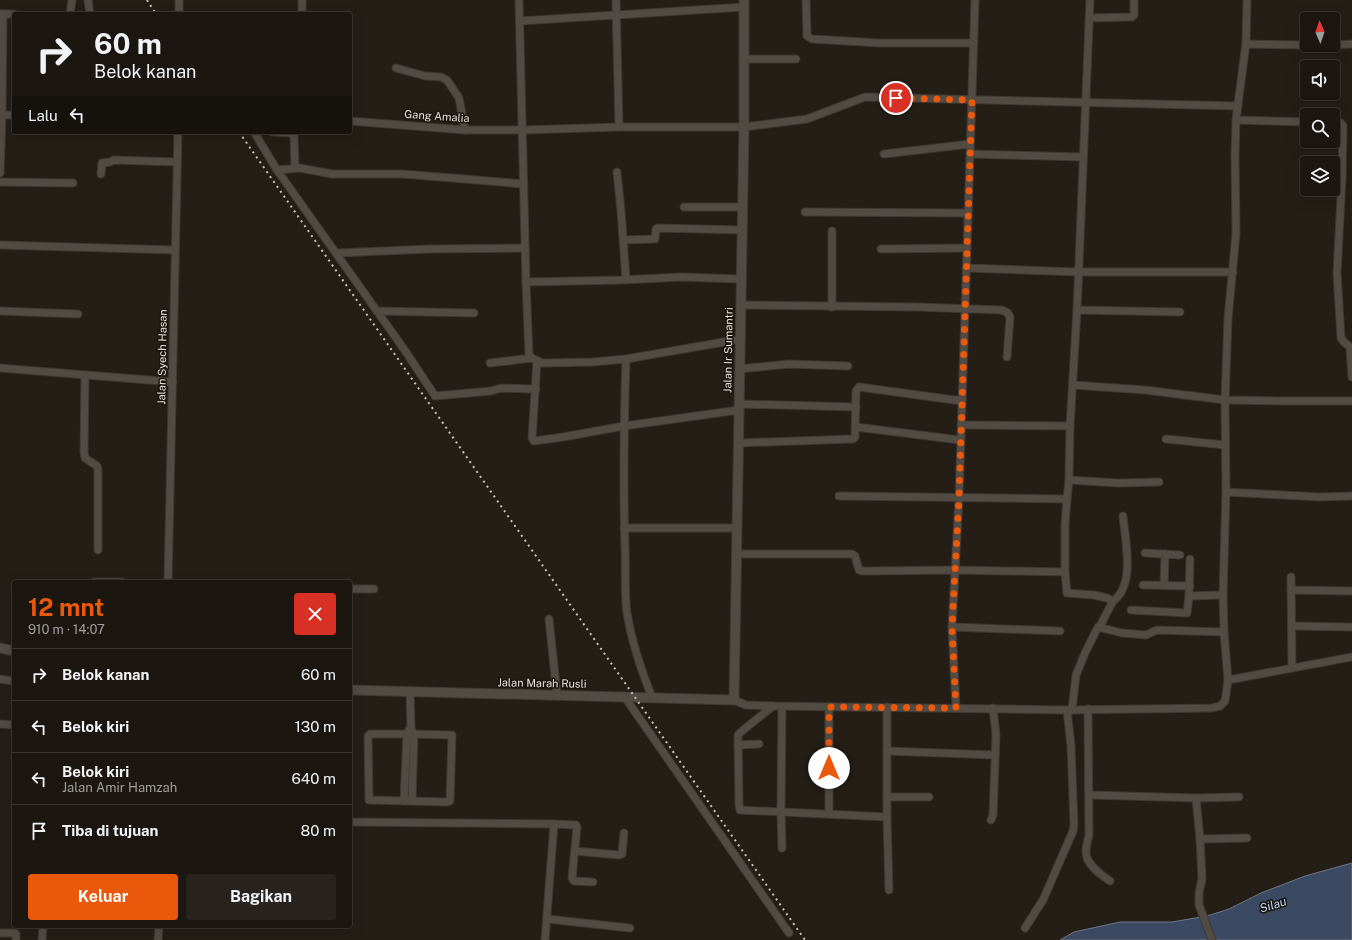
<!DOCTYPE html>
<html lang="id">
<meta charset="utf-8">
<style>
body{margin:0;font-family:"Public Sans",sans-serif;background:#28231e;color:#f1f3f6;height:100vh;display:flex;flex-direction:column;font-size:15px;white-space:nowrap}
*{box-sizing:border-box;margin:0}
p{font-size:13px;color:#a09f9f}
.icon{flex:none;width:22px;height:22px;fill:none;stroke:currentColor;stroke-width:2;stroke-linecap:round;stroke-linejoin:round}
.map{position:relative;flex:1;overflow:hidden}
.details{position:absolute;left:12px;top:580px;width:340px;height:348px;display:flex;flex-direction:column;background:#1b1610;border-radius:4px;box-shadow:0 4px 16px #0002,0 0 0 1px #393530}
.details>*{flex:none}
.guide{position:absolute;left:12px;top:12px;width:340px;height:122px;border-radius:4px;box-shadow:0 4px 16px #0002,0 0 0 1px #393530;background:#1b1610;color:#f1f3f6;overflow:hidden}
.needle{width:26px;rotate:358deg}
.buttons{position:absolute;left:1300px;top:12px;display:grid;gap:8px}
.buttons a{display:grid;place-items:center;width:40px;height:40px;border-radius:4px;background:#1b1610;box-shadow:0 4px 16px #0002,0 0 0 1px #393530;font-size:20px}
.pin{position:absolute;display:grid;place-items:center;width:34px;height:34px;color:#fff;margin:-17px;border:2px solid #fff;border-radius:50%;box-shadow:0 1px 4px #0007}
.me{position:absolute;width:44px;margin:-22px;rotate:0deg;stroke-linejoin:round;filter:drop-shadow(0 0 3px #0008)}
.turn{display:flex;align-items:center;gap:14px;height:84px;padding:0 16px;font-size:18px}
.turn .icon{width:52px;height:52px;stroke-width:2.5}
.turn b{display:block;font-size:28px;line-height:34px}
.then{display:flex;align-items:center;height:38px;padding:0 16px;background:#0003;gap:8px;font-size:15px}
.round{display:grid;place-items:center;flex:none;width:42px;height:42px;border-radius:4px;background:#28231e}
.overview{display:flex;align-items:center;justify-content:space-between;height:68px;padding:0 16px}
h1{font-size:24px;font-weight:700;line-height:30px;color:#ea580c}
.action{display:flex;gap:8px;margin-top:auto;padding:8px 16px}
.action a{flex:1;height:46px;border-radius:4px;background:#ea580c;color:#fff;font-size:16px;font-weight:700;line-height:46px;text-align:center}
.action a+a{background:#28231e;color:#f1f3f6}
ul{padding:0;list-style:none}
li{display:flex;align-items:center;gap:12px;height:52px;padding:0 16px;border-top:1px solid #393530}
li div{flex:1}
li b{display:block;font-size:15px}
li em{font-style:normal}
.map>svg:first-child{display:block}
</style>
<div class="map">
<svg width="1352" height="940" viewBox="0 0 1352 940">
<rect width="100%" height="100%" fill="#241e16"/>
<!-- water -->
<path fill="#3c4963" stroke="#6f7787" d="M1352,863V940H1060L1074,932L1120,922H1172L1207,916L1229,909L1261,893L1305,876Z"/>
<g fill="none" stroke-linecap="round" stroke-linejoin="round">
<defs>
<g id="minor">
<path d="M88,0L90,14"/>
<path d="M519,0L526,282L529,355L532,358L542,363L593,362L626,359L741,339"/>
<path d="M616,0L619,127"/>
<path d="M806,0L807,34V36L812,39L880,43H973"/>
<path d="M0,14H14"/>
<path d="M70,14L72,0"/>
<path d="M179,14V0"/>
<path d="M302,14V0"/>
<path d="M1090,18L1132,17L1134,15V0"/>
<path d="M520,21L744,7"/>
<path d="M1246,44L1307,45"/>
<path d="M1333,45L1352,44"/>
<path d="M743,59H796"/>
<path d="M396,68L425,76L441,77L447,80L459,98L465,130"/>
<path d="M2,115H14"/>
<path d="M1236,120L1307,122"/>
<path d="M350,121L465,130H523L619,127H744L807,119L865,97L1237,106"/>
<path d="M1333,123H1341L1343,126L1342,178L1337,273L1341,338L1343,341L1350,347L1352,377"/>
<path d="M254,132L277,170L406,352L435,396L491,391L501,388L536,389"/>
<path d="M272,132L290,133L294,136L295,168"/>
<path d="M884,154L970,144"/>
<path d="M970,154L1083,157"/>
<path d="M277,170L300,168L332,174H403L524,184"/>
<path d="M617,172L621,211L626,279"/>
<path d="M0,173L2,115L3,14"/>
<path d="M101,174L102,163L110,162L114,160L177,162"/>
<path d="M0,182L73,183"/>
<path d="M684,207H742"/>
<path d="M805,212L968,213"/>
<path d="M832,231V307"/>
<path d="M623,240L655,239L656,229L658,228L742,230"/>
<path d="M0,245L175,250"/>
<path d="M881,249L966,248"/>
<path d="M337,253L429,249L525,248"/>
<path d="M966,268L1078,272H1233"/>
<path d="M526,282L622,280L681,277L741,279"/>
<path d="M741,305L917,307L1002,310L1008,313L1010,317L1007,357"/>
<path d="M1077,310L1180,312"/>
<path d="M0,311L78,314"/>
<path d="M377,311L474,313"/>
<path d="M626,359C624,421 623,484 625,547C626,568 624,592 627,613C632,643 641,670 652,697"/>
<path d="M537,361L532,438L534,441L563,437L624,426L739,410"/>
<path d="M490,363L532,358"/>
<path d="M0,368L173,382"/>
<path d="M739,369L789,364L848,366"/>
<path d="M85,375L84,452L85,458L97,466L98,469V550"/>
<path d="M1073,385L1145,390L1225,400L1280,401H1352"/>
<path d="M739,404L856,407"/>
<path d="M961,425L1070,426"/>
<path d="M856,427L960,440"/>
<path d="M1166,439L1225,445"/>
<path d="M738,443L853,439L855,437L856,391L859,387L962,401"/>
<path d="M1069,480L1118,483L1159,482"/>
<path d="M1226,492L1319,497L1352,496"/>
<path d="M839,496L1067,499"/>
<path d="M624,528H737"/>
<path d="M1145,553L1180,555"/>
<path d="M737,554H852L855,556L859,570L862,571L955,570L1065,572V524L1067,499L1069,480L1070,426L1077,310L1090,0"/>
<path d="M1065,572L1067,593L1094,595L1107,598L1113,601C1136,585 1125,539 1123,516"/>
<path d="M1291,577L1292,668"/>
<path d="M94,582H122"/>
<path d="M168,582L178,132"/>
<path d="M1143,585L1190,586"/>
<path d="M1164,585L1165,554"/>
<path d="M350,589H374"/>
<path d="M1291,590L1352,591"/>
<path d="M1189,596L1223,595"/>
<path d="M1131,610L1187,613L1189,596L1190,559"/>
<path d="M549,619L557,695"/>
<path d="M1100,626L1113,601"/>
<path d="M1292,626L1352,627"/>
<path d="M952,627L1060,631"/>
<path d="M0,679L14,681"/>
<path d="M1228,680L1352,657"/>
<path d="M410,692L411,729L414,734L412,801"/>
<path d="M624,696L789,933"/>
<path d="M734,700L746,705L773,706L1067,710L1212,708L1220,706L1225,701L1228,680L1224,632L1223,595L1226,492L1225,400L1228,319L1236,233L1235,156L1236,120L1246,43L1247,0"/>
<path d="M773,706L742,731L738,735L739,805L740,810L887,817"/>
<path d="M782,707L781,812L782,848"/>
<path d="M829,707V813"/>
<path d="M887,707V817L889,890"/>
<path d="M956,708L952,627L959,498L975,0"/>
<path d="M1088,709L1089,835C1088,840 1086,846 1086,851C1085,864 1101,875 1110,881"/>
<path d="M1072,710L1076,675L1085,653L1098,627L1122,633L1146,635L1157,630L1224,632"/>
<path d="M0,724L14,725"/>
<path d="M370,734H407L452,735L450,801L447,802L369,800L368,736Z"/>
<path d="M738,745L759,744"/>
<path d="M887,751L995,755"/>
<path d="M1090,795L1196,798L1239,797"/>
<path d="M887,797H929"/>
<path d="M1196,798L1200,839L1247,838"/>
<path d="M404,801L407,734L409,730"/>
<path d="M991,820L993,815L996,735L993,708"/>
<path d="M350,822L554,824L545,940"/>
<path d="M554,824L576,825L577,827L572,878L574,881L593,882"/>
<path d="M1200,839L1202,879L1199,893V905L1212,940"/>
<path d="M575,851L619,855L622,854L624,833"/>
<path d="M547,919L630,928"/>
<path d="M1025,928L1043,900L1073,831L1074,825L1071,746L1067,710"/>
<path d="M0,933H15L16,934V940"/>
<path d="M42,940L43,926"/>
<path d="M158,940L159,926"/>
</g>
<g id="secondary">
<path d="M0,648L14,651"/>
<path d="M350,690L734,700L744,127V0"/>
</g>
</defs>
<!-- minor casing -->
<use href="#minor" stroke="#3d3833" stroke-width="9"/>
<!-- secondary casing -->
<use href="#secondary" stroke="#3d3833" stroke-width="11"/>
<!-- minor -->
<use href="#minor" stroke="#524b43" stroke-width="7"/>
<!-- secondary -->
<use href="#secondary" stroke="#524b43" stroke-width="9"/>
<!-- rail -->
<g stroke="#c8c3bd" stroke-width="2" stroke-dasharray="2 4" stroke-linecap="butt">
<path d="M147,0L156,14"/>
<path d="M239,132L805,940"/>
</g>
</g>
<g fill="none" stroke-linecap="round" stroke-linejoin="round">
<!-- route -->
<path stroke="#ea580c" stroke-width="7" stroke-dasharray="0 12.6" d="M829,768V707L956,708L952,627L959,498L972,100L896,98"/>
</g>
<g text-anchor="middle" stroke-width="3" stroke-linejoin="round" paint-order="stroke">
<!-- street labels -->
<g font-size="11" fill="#e6e2dc" stroke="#1a150d">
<text transform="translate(437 116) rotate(4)" y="4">Gang Amalia</text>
<text transform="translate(728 350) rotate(-89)" y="4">Jalan Ir Sumantri</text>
<text transform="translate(162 357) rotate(-89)" y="4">Jalan Syech Hasan</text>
<text transform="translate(542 683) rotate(1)" y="4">Jalan Marah Rusli</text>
</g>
<!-- water labels -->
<g font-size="12" font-style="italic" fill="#bfd4fd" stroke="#1a150d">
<text transform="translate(1273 905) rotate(-17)" y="4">Silau</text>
</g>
</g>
</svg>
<div class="buttons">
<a><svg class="needle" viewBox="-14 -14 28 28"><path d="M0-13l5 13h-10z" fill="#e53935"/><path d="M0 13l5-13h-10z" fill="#a09f9f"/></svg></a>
<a><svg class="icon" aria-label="sound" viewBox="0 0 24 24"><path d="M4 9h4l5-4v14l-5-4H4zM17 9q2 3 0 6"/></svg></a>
<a><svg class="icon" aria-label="search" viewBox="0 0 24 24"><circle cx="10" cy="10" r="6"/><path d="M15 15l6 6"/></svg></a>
<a><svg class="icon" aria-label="layers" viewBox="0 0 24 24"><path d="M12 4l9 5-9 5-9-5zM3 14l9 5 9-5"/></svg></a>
</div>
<div class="pin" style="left:896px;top:98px;background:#d93025"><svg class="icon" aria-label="arrive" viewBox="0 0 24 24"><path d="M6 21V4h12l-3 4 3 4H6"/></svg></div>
<svg class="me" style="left:829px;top:768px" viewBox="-20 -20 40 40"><circle r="19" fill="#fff"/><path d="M0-13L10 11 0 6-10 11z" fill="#ea580c"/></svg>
<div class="guide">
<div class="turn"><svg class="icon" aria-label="right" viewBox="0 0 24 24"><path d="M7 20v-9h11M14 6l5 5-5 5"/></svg><div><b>60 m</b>Belok kanan</div></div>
<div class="then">Lalu<svg class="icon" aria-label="left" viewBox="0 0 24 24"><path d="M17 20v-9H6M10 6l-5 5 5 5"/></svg></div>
</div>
<section class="details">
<div class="overview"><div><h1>12 mnt</h1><p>910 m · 14:07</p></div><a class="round" style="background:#d93025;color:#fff"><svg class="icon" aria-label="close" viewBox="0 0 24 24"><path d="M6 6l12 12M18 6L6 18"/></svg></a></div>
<ul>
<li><svg class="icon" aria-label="right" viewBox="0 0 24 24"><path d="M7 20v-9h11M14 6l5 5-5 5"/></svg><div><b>Belok kanan</b></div><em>60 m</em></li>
<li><svg class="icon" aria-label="left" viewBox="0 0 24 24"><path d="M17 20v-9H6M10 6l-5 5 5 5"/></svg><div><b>Belok kiri</b></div><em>130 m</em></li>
<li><svg class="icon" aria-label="left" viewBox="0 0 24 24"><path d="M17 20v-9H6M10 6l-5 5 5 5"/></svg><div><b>Belok kiri</b><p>Jalan Amir Hamzah</p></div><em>640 m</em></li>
<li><svg class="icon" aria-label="arrive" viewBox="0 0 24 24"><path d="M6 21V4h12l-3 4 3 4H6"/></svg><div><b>Tiba di tujuan</b></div><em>80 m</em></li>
</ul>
<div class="action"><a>Keluar</a><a>Bagikan</a></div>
</section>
</div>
